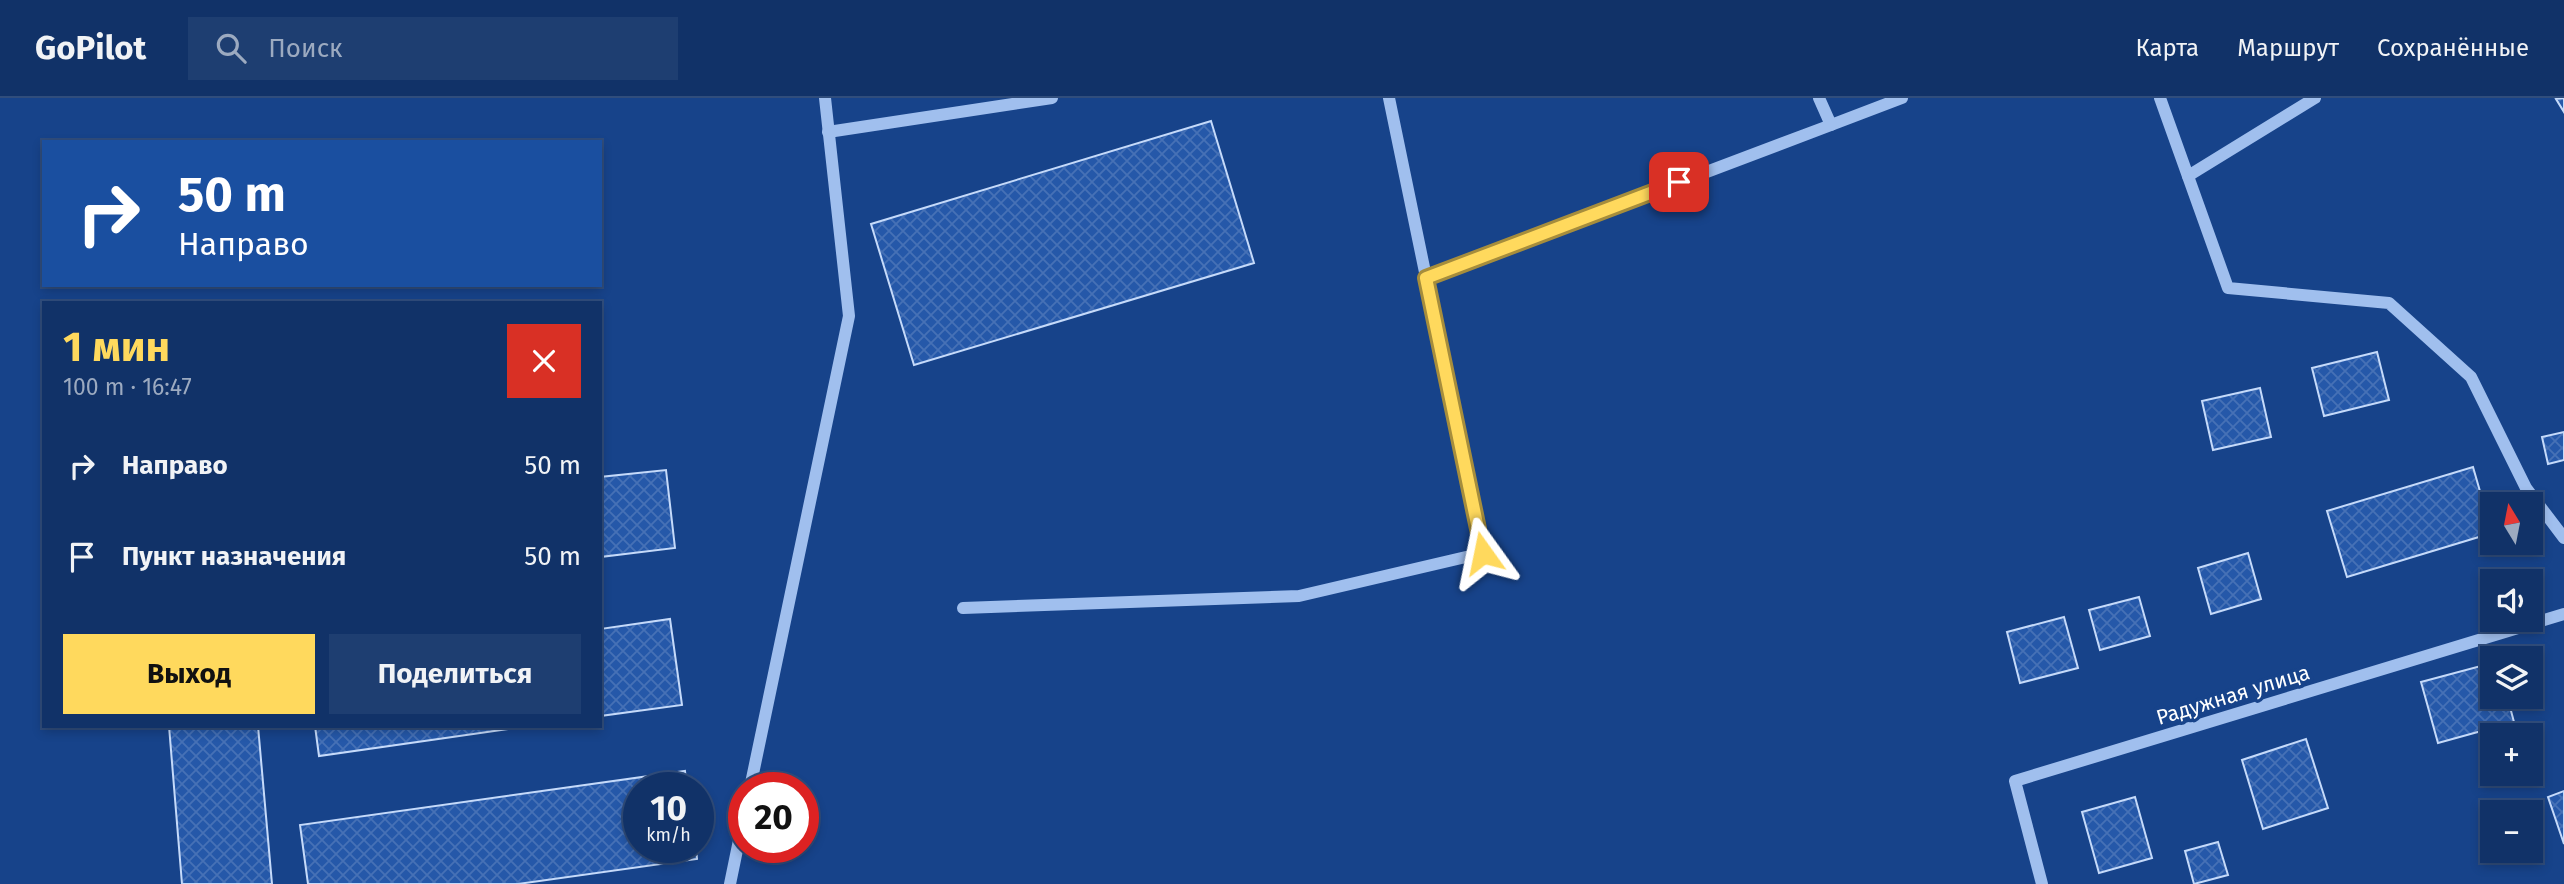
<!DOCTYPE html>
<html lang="ru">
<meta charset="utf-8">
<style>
body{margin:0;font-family:"Fira Sans",sans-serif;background:#1e3e71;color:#f1f3f6;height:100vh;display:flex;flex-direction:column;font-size:26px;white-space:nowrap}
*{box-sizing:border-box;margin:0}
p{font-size:23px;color:#9caac0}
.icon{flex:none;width:38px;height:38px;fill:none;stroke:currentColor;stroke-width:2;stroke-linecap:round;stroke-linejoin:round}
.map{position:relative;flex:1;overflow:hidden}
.sheet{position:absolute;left:42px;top:203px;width:560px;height:427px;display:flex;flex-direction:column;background:#113268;border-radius:0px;box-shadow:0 4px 10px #0003,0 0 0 2px #304d7c}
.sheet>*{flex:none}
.top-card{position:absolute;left:42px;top:42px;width:560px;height:147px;border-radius:0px;box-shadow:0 4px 10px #0003,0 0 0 2px #304d7c;background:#1a4fa0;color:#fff;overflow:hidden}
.needle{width:46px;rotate:350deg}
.controls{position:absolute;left:2480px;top:394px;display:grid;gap:14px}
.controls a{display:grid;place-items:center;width:63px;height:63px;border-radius:0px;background:#113268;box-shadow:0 4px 10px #0003,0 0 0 2px #304d7c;font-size:35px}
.speed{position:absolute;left:623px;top:674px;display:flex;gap:14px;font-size:35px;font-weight:700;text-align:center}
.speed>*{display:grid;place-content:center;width:91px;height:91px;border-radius:50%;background:#113268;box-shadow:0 4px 10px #0003,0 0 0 2px #304d7c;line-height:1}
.speed small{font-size:18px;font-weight:400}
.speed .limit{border:10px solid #d22;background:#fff;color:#111}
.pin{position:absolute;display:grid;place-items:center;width:60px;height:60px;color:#fff;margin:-30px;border-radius:14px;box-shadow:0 4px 10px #0006}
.me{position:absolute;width:77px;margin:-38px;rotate:348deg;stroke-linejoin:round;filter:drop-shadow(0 0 5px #0008)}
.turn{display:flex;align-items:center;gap:24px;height:147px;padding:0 21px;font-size:32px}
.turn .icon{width:91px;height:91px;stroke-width:2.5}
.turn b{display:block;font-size:49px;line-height:60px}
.round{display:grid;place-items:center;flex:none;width:74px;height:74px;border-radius:0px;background:#1e3e71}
.head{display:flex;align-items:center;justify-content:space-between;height:119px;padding:0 21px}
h1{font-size:42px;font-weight:700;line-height:52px;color:#ffd95d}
.cta{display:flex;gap:14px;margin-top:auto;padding:14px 21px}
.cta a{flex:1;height:80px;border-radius:0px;background:#ffd95d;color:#111;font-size:28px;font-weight:700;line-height:80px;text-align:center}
.cta a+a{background:#1e3e71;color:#f1f3f6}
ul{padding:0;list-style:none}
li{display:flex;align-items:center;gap:21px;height:91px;padding:0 21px}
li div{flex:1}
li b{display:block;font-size:26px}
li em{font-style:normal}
header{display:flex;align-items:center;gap:42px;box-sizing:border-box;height:98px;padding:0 35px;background:#113268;border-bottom:2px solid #304d7c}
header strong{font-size:33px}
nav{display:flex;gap:38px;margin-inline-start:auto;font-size:24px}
.search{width:490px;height:63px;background:#1e3e71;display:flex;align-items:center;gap:18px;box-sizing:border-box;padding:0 24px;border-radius:0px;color:#9caac0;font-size:26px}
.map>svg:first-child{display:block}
</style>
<header>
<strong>GoPilot</strong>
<div class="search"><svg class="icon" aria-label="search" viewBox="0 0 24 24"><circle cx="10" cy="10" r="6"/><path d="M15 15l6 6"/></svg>Поиск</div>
<nav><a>Карта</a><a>Маршрут</a><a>Сохранённые</a></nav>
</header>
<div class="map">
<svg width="2564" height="786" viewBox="0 0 2564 786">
<defs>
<pattern id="building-cross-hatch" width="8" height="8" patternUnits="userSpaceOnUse" patternTransform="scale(1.75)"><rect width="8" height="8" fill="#2558a9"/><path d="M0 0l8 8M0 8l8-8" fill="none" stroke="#4671b6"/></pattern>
</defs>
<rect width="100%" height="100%" fill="#17438a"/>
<!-- building -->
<g fill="url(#building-cross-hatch)" stroke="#c5dafa" stroke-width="2">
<path d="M2564,0V14L2556,1Z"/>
<path d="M1211,23L1254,165L914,267L871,126Z"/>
<path d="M2377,254L2389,302L2324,318L2312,270Z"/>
<path d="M2260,290L2271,339L2213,352L2202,303Z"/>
<path d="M2564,334V362L2548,366L2542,339Z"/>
<path d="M2473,369L2492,435L2347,479L2327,413Z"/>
<path d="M666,372L675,450L600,459V379Z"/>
<path d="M2248,455L2261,501L2211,516L2198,470Z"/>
<path d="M2139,499L2150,538L2100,552L2089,512Z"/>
<path d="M2064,519L2078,570L2020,585L2007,534Z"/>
<path d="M670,521L682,607L600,618V531Z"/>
<path d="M2492,565V598H2507L2514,624L2438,645L2421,584Z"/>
<path d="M169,628H258L272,786H182Z"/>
<path d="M315,628H530L319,658Z"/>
<path d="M2306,641L2328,710L2263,731L2242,662Z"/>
<path d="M685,673L687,690H639V749H696L697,761L518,786H308L300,727Z"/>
<path d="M2564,693V746L2548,699Z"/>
<path d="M2135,699L2152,760L2099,775L2082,714Z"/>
<path d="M2218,744L2228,777L2194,786L2185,753Z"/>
</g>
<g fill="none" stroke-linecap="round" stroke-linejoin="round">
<!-- minor -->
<g stroke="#a0bfee" stroke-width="12">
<path d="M2160,0L2228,190L2389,205L2471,279L2526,390L2564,440"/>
<path d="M1831,27L1902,0"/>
<path d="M828,34L1052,0"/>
<path d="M2188,78L2315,0"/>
<path d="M1426,180L1831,27L1819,0"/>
<path d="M963,510L1299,498L1483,455L1389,0"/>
<path d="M750,690L849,218L825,0"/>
<path d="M730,786L744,718"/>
<path d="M2042,786L2015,683L2564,516"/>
</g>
</g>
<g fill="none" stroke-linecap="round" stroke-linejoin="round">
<defs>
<path id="route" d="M1483,455L1426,180L1679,84"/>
</defs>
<!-- route casing -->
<use href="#route" stroke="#a68d3c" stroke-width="18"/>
<!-- route -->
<use href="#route" stroke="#ffd95d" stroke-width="12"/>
</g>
<g text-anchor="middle" stroke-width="7" stroke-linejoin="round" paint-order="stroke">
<!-- street labels -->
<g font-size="21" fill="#fff" stroke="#17438a">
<text transform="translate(2233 597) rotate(-17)" y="7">Радужная улица</text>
</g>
</g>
</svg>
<div class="controls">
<a><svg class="needle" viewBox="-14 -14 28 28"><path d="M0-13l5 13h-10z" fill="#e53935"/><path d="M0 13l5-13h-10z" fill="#9caac0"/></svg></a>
<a><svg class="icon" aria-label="sound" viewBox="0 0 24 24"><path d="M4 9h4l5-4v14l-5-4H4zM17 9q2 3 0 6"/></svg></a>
<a><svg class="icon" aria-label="layers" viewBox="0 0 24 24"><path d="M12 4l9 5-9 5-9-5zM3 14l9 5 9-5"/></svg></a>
<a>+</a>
<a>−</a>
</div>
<div class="speed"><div>10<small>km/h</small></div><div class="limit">20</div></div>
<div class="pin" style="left:1679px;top:84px;background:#d93025"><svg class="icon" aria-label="arrive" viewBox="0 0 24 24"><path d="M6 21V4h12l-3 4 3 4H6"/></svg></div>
<svg class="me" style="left:1483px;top:455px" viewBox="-20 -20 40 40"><path d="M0-17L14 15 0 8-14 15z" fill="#ffd95d" stroke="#fff" stroke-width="4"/></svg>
<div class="top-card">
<div class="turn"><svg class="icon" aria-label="right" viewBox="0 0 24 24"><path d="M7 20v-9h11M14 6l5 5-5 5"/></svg><div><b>50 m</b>Направо</div></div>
</div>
<section class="sheet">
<div class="head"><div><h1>1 мин</h1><p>100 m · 16:47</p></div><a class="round" style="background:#d93025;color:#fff"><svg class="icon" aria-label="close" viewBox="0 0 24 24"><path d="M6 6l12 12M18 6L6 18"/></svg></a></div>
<ul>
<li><svg class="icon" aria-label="right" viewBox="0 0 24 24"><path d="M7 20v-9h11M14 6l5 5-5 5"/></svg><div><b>Направо</b></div><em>50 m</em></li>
<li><svg class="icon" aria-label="arrive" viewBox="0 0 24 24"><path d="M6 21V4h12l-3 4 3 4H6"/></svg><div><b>Пункт назначения</b></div><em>50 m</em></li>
</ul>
<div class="cta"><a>Выход</a><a>Поделиться</a></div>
</section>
</div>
